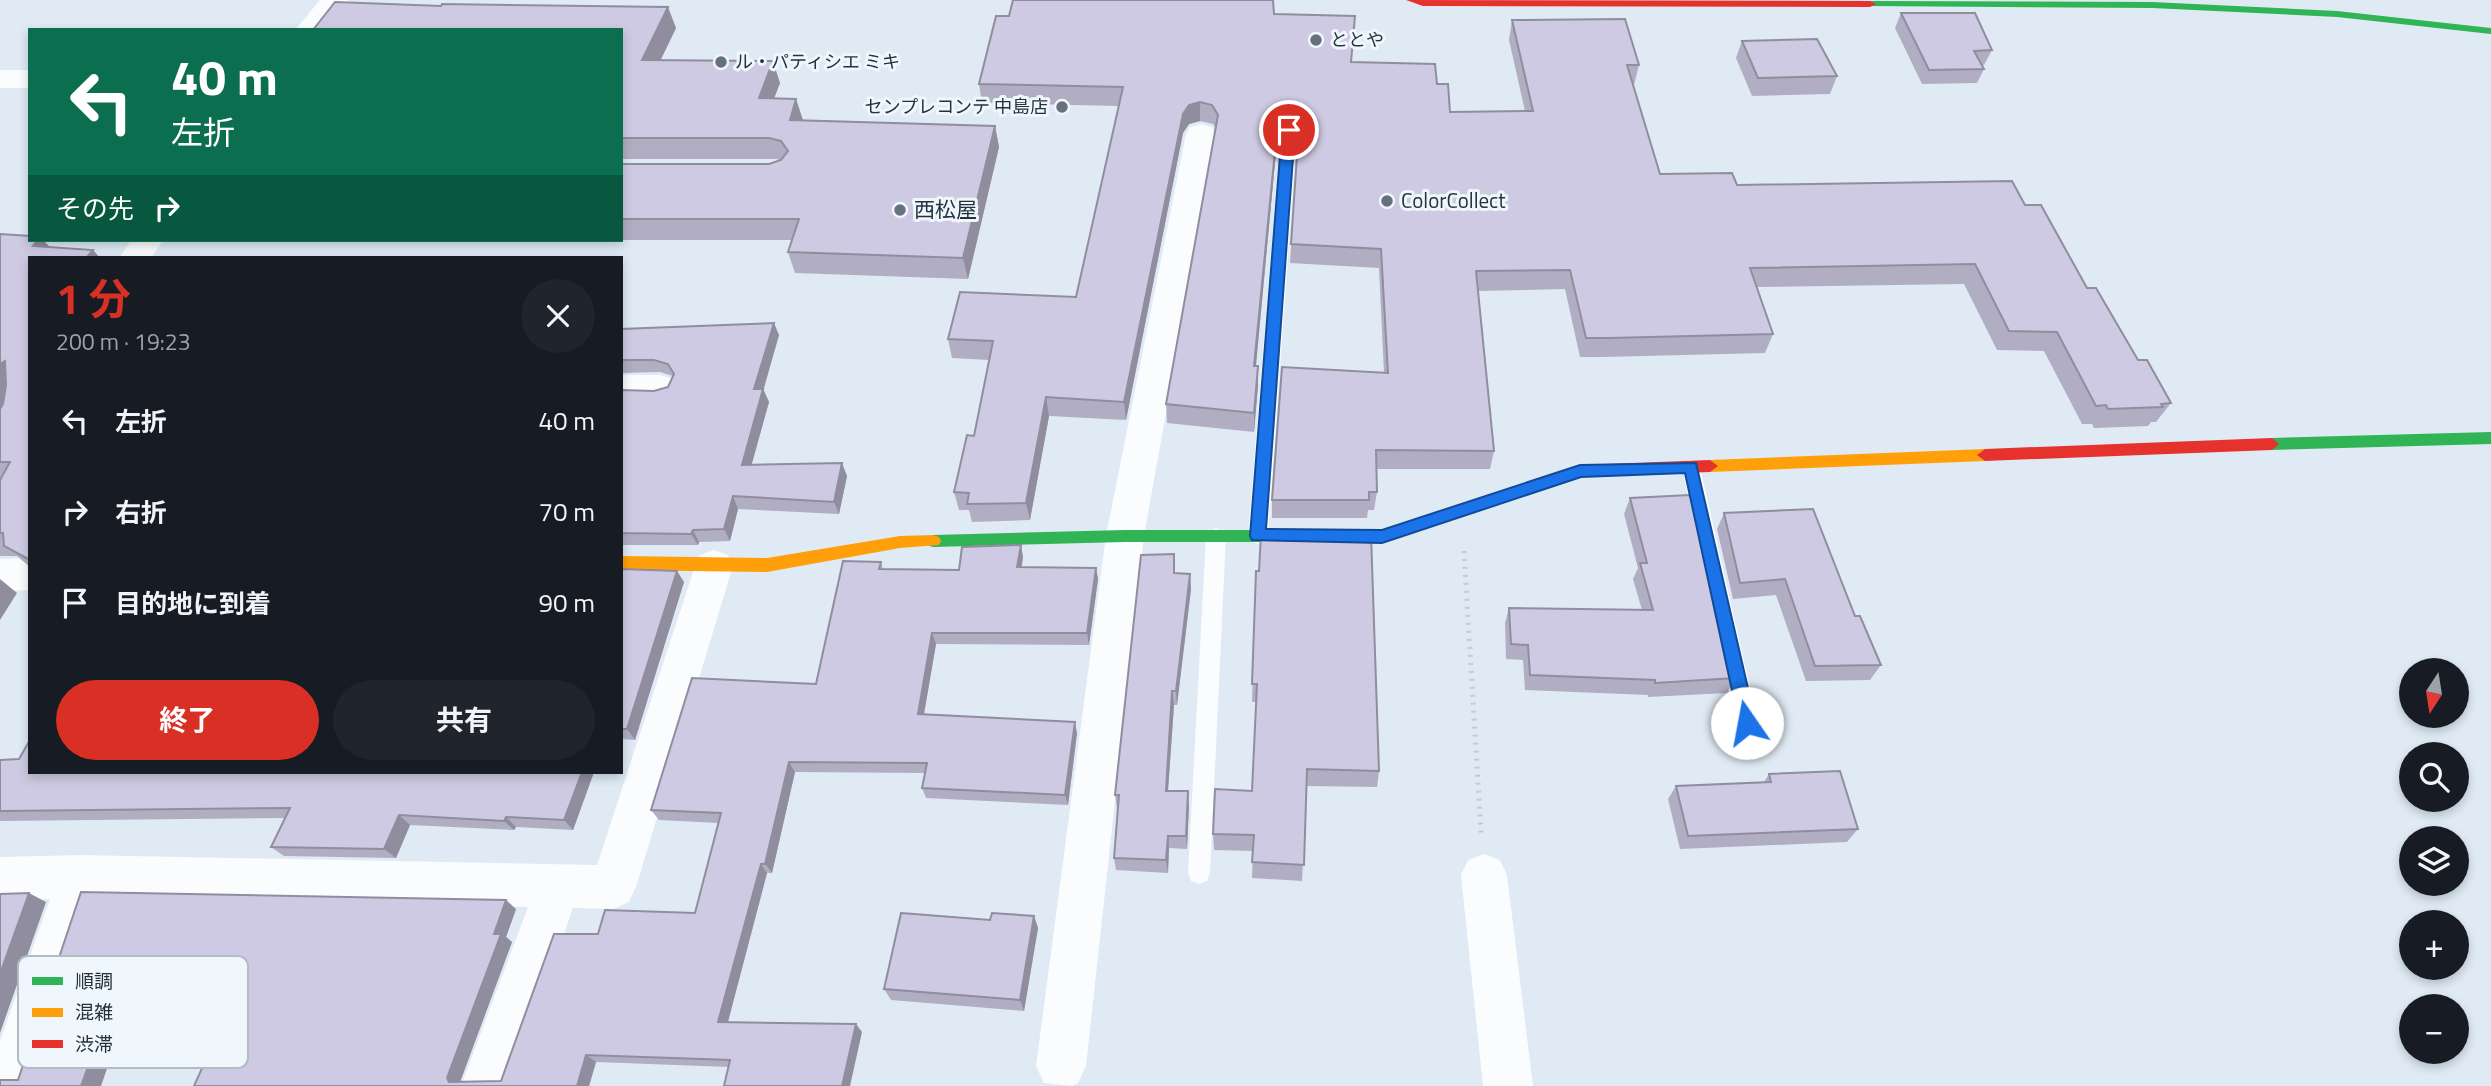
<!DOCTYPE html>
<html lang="ja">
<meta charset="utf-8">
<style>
body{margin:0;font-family:"Titillium Web","Noto Sans JP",sans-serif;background:#20242c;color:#f1f3f6;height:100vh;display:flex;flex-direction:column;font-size:26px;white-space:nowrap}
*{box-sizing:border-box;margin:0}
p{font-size:23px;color:#9ea1a6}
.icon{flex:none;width:38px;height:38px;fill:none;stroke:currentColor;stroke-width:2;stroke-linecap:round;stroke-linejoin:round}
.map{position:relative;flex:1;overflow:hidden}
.sheet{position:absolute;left:28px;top:256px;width:595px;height:518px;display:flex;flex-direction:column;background:#171b24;border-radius:0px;box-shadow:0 4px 10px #0003}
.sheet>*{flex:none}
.banner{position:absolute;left:28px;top:28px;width:595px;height:214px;border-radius:0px;box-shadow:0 4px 10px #0003;background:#0b6e4f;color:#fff;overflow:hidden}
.needle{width:46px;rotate:192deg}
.controls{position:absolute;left:2399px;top:658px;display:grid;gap:14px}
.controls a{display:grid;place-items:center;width:70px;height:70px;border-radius:50%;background:#171b24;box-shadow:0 4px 10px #0003;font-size:35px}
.pin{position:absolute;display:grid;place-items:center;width:60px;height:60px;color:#fff;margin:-30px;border:4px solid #fff;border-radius:50%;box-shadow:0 2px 7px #0007}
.me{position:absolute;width:77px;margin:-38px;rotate:348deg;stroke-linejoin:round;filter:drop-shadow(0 0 5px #0008)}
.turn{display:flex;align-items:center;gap:24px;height:147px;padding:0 28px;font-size:32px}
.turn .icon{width:91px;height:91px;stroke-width:2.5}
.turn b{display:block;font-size:49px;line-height:60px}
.then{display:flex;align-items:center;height:66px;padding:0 28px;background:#0003;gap:14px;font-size:26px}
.round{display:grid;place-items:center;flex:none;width:74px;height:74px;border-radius:37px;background:#20242c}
.headline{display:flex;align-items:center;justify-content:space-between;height:119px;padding:0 28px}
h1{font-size:42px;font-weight:700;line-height:52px;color:#d93025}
.cta{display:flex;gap:14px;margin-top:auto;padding:14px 28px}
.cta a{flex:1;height:80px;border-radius:42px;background:#d93025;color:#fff;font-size:28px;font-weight:700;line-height:80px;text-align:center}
.cta a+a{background:#20242c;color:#f1f3f6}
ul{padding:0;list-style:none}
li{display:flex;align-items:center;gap:21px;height:91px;padding:0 28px}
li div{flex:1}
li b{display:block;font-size:26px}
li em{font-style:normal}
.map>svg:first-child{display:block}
</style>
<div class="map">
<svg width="2491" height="1086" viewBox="0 0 2491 1086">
<rect width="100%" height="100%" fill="#dfeaf5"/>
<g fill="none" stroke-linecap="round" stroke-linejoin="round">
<!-- path -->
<path stroke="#c5cbce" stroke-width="5" stroke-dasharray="2 6" stroke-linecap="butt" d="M1464,551L1481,833"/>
<!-- lane -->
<g fill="#fafcfe" fill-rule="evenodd">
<path d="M1289,125L1297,130L1268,536L1265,541L1258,544L1251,541L1248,536L1281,130Z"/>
<path d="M1691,460L1698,462L1700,467L1758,723L1754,730L1747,732L1740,730L1736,723L1682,467L1684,462Z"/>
<path d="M1216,528L1223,531L1226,536L1210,873L1207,881L1199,884L1191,881L1188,873L1206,536L1209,531Z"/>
</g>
<!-- street -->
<g fill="#fafcfe" fill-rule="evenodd">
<path d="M320,0H349L324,30H295Z"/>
<rect x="0" y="70" width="30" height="18"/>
<path d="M1201,124L1212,127L1216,134L1144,536L1086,1066L1078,1083L1072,1086L1044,1083L1036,1066L1106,536L1186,134L1190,127Z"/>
<path d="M131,240H163L152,257H120Z"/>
<path d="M621,375H660L673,379L678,388L673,397L660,401H621Z"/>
<path d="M714,550L728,555L733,566L636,887L629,902L613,909L573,908L511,1086H461L528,907L95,898L34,1086H0V1041L50,899L0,901V857L80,855L597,865L695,566L700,555Z"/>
<path d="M30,558V590L0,591V559Z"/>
<path d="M1484,854L1500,860L1507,875L1533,1086H1483L1461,875L1468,860Z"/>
</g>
<!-- fast -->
<g fill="#30b455" fill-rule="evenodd">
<path d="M1870,1L2152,2L2337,11L2491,28V34L2337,17L2152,8L1866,6L1864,4Z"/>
<path d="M2491,432V444L2272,450L2265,444L2272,438Z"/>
<path d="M1125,530H1369L1375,532L1377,536L1375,540L1369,542H1125L933,547L927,545L925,541L927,537L933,535Z"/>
</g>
<!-- slow -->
<g fill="#ff9f0a" fill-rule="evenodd">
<path d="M1985,449L1993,455L1985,461L1710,472L1702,466L1710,460Z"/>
<path d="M933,535L939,537L941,541L939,545L900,548L767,572L621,570V556L767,558L900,536Z"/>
</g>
<!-- jam -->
<g fill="#e5322d" fill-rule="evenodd">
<path d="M1406,0L1870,1L1876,4L1870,7L1423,6Z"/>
<path d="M2272,438L2279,444L2272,450L1985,461L1977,455L1985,449Z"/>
<path d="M1710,460L1718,466L1710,472L1580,477L1382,542L1363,540L1361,536L1363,532L1382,530L1580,465Z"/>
</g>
</g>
<!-- wall -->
<g fill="#b1aec3">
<path d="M1901,13L1992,50L1984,65H1982L1984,69L1977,83L1922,84L1895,28Z"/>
<path d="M1274,14L1351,62L1437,84L1450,112L1525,111L1509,40L1512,20L1639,65L1634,85H1633L1660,174L1737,185L2025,205L2087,288L2138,360L2171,403L2156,422H2151L2148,426L2094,428L2092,424H2082L2044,351L1997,350L1964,284L1756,287L1773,334L1765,353L1603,357H1580L1565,289L1478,291L1494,451L1490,469H1376L1377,492L1374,510H1368L1367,518H1272V500L1384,373L1379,268L1290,263L1299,130L1290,123L1278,130L1256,366L1258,385L1254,432L1167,423L1166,404L1216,129L1213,124L1200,121L1189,124L1183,133L1126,420L1049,416L1030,520L972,522L969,510H959L954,492L974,436L989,360L952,358L948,339L1076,297L1119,106L982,103L979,84Z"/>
<path d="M676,28L660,61L780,83L774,98L803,120L995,126L999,147L968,279L795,273L788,252L792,240H457H621V164H769L780,160L776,159H621V30Z"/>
<path d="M1742,41L1837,76L1830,94L1752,96L1736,58Z"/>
<path d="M0,234L30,240H43L50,247L93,250L99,257H30V567L17,556H0Z"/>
<path d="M181,240H321L320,242Z"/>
<path d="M621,329L779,335L763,389L769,402L751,465L847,476L839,514L738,509L730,541L699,542L698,545H621V390L654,391L668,387L673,376L660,372L621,373Z"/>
<path d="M1630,498L1715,586L1712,593L1735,678L1727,693L1648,697V695L1525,690L1523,660L1506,659L1505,623L1509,608L1642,610L1633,579L1638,568L1624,514Z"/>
<path d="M1724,513L1855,616L1881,665L1870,680L1806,681L1776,595L1733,599L1717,529Z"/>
<path d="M1023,557L1022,567L1096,568L1098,579L1089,645L936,644L924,714L1077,733L1068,805L926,798L922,788L925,773L795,772L772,873H767L728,1022L862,1032L729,1067L596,1062L589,1086H194L205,1062L110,1060L18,1080L81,892L516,909L506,937L512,942L460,1081H501L598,934L695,913L718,823L659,820L651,810L816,684L881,562L883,569L959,570Z"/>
<path d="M621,569L684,582L635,740L621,739Z"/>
<path d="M1256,571L1379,771L1377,787L1307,786L1302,881L1252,878L1253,851L1214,850L1213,834L1252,791L1256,702H1252Z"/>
<path d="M1175,573L1190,574L1191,589L1177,705H1174L1168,791L1189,805L1187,849L1169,848L1168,873L1116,870L1114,858L1118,808H1117L1115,795Z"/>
<path d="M0,760L594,772L573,830L516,827L514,830L410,825L396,858L284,856L271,847L285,818L0,821Z"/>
<path d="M1769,774L1858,829L1847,842L1680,849L1668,799L1676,786L1764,782Z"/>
<path d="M1034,916L1038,928L1024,1011L891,1000L884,989L990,920Z"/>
</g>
<!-- shaded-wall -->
<g fill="#908d9f">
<path d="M668,7L676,28L650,82L642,60Z"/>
<path d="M773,61L780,83L766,119L759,98Z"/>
<path d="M796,99L803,120H790Z"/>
<path d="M1200,102V121L1189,124L1183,133L1126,420L1124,402L1183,114L1189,105Z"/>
<path d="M1291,103L1290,123L1278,130L1254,385V366L1279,110Z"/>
<path d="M995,126L999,147L968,279L963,258Z"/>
<path d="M38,240H43L59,257L33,246Z"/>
<path d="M93,250L99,257H87Z"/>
<path d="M774,323L779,335L760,402L754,389Z"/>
<path d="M5,361L11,397L0,425V364Z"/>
<path d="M1258,366V385L1254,432V413Z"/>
<path d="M763,389L769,402L748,478L742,465Z"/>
<path d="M1046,397L1049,416L1030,520L1026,503Z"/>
<path d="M842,463L847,476L839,514L834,502Z"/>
<path d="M733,496L738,509L730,541L724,529Z"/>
<path d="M693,530L699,542L698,545L691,534Z"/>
<path d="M1021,545L1023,557L1019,578L1017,567Z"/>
<path d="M1096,568L1098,579L1089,645L1087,633Z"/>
<path d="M677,571L684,582L635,740L627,729Z"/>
<path d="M1190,574L1191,589L1177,705L1176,691Z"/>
<path d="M0,579L17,593L0,620Z"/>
<path d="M932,633L936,644L922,725L918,714Z"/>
<path d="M1172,691L1174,705L1167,804L1166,791Z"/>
<path d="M1075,722L1077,733L1068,805L1065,795Z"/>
<path d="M789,762L795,772L772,873L765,864Z"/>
<path d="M582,772H594L573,830L564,820Z"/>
<path d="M1188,791L1189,805L1187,849L1186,836Z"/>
<path d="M399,815L410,825L396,858L384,849Z"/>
<path d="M506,817L516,827L514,830L504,821Z"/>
<path d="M1168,836L1169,848L1168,873L1166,860Z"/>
<path d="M761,864L767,873L726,1029L718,1022Z"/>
<path d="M29,893L46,902L0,1033V974Z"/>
<path d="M506,900L516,909L506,937L512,942L459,1085L449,1082L447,1078L494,934Z"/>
<path d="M1034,916L1038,928L1024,1011L1020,1000Z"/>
<path d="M856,1024L862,1032L850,1086H842Z"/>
<path d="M93,1053L110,1060L101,1086H81Z"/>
<path d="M586,1055L596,1062L589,1086H577Z"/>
</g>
<!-- building -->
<g fill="#cecae3" stroke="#908d9f" stroke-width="2">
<path d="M1013,0H1273L1274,14L1355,16L1351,62L1435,64L1437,84H1448L1450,112L1533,111L1512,20L1625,19L1639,65H1627L1660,174L1732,173L1737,185L2012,181L2025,205H2041L2087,288H2096L2138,360H2147L2171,403L2161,404L2163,407L2108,409L2106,405L2096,406L2057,332L2009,331L1975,264L1750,268L1773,334L1609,338H1586L1570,270L1476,271L1494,451L1376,450L1377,492H1369V500H1272L1282,367L1388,373L1381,249L1291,244L1300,111L1291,103L1279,110L1254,366H1258L1254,413L1166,404L1218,115L1212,105L1200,102L1189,105L1183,114L1124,402L1046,397L1026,503L967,504L969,493L954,492L967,435L974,436L993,341L948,339L960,292L1076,297L1123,87L979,84L996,16H1009Z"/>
<path d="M335,2L441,6L442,4L668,7L642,60L773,61L759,98L796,99L790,120L995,126L963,258L788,252L799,219H621V164H769L781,160L788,151L781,141L769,138H621V30H313Z"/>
<path d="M1901,13H1975L1992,50L1974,51L1984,69L1929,70Z"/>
<path d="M1817,39L1837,76L1758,78L1742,41Z"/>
<path d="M0,234L30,236V240H38L33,246L93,250L87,257H30V560L4,546L3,533H0V480L10,462H0V409L3,404L6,385L5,361L0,364Z"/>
<path d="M774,323L754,389H763L742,465L842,463L834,502L733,496L724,529L693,530L691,534L621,533V390L654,391L668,387L674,374L668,364L654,360H621V329Z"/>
<path d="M1690,495L1696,514H1700L1715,586H1710L1735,678L1655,683V680L1530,675L1528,645L1511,644L1509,608L1653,610L1640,563H1647L1630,498Z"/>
<path d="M1813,509L1855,616H1860L1881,665L1815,666L1785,579L1740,583L1724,513Z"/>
<path d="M1261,534H1371L1379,771L1307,769L1304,865L1252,862L1254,835L1213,834L1215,789L1252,791L1257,684H1252L1256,571H1259Z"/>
<path d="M1021,545L1017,567L1096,568L1087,633H932L918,714L1075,722L1065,795L922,788L927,763L789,762L765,864H761L718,1022L856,1024L842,1086H724L730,1060L586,1055L577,1086H194L208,1055L93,1053L81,1086H0V1080H18L81,892L506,900L494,934H501L447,1078L449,1082L501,1081L554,934H598L605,910L695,913L721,813L651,810L692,678L816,684L843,561L881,562L879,569L959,570L962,547Z"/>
<path d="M1174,554V573L1190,574L1176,691H1172L1166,791H1188L1186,836H1168L1166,860L1114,858L1119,795H1115L1141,555Z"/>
<path d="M621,569L677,571L627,729H621Z"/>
<path d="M30,740V772H582L564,820L506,817L504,821L399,815L384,849L271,847L290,808L0,811V760L19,759Z"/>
<path d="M1840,771L1858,829L1688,836L1676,786L1771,782L1769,774Z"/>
<path d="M29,893L0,974V894Z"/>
<path d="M901,913L990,920L992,913L1034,916L1020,1000L884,989Z"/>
</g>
<!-- route -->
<path fill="#1a73e8" stroke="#114b97" stroke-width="2" d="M1289,126L1295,130L1266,529L1382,530L1580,465L1696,463L1756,723L1754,729L1747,731L1741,729L1739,723L1685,473L1581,477L1382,543L1252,540L1250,536L1282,130Z"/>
<!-- markers -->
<g fill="#65727d" stroke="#eff7fd" stroke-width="2.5">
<circle cx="1316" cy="40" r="7"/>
<circle cx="721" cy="62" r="7"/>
<circle cx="1062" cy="107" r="7"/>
<circle cx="1387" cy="201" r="7"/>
<circle cx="900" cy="210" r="7"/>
</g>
<g text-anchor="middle" stroke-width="6" stroke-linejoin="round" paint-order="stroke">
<!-- far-poi labels -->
<g font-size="18" fill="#24323d" stroke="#eff7fd" text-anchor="start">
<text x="1330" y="46">ととや</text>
<text x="735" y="68">ル・パティシエ ミキ</text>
<text x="1048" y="113" text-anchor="end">センプレコンテ 中島店</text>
</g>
<!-- poi labels -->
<g font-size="21" fill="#24323d" stroke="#eff7fd" text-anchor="start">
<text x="1401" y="208">ColorCollect</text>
<text x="914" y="217">西松屋</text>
</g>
</g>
<!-- legend -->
<rect x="18" y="956" width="230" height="112" rx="10" fill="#eff7fd" stroke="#b2bcc3" stroke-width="2"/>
<rect x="32" y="977" width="31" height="8" fill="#30b455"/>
<rect x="32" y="1008" width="31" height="9" fill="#ff9f0a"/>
<rect x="32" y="1040" width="31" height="8" fill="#e5322d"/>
<g font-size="19" fill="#24323d">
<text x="75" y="988">順調</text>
<text x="75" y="1019">混雑</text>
<text x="75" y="1051">渋滞</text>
</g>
</svg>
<div class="controls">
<a><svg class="needle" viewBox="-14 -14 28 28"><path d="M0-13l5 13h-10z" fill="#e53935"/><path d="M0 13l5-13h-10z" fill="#9ea1a6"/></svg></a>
<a><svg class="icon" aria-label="search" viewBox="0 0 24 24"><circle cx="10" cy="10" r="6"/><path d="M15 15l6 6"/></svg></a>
<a><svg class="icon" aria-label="layers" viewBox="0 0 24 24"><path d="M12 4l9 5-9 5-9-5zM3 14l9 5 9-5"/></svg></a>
<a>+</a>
<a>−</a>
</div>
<div class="pin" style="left:1289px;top:130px;background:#d93025"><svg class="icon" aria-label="arrive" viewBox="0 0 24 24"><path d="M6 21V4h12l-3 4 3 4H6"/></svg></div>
<svg class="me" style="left:1747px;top:723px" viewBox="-20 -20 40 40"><circle r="19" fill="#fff"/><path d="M0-13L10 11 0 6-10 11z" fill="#1a73e8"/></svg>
<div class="banner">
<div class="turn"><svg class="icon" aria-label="left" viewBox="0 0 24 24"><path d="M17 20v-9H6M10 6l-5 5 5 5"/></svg><div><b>40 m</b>左折</div></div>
<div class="then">その先<svg class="icon" aria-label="right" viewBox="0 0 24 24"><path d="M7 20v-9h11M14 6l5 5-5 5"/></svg></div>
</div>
<section class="sheet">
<div class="headline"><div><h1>1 分</h1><p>200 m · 19:23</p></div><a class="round"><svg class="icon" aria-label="close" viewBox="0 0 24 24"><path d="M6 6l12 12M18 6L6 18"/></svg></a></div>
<ul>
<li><svg class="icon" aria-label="left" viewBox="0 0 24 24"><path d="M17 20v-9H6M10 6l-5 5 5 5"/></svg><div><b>左折</b></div><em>40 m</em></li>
<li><svg class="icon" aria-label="right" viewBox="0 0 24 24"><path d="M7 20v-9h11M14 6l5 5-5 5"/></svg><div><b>右折</b></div><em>70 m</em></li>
<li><svg class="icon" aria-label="arrive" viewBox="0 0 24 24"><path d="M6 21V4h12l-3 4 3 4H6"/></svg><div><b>目的地に到着</b></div><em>90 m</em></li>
</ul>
<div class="cta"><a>終了</a><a>共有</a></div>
</section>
</div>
